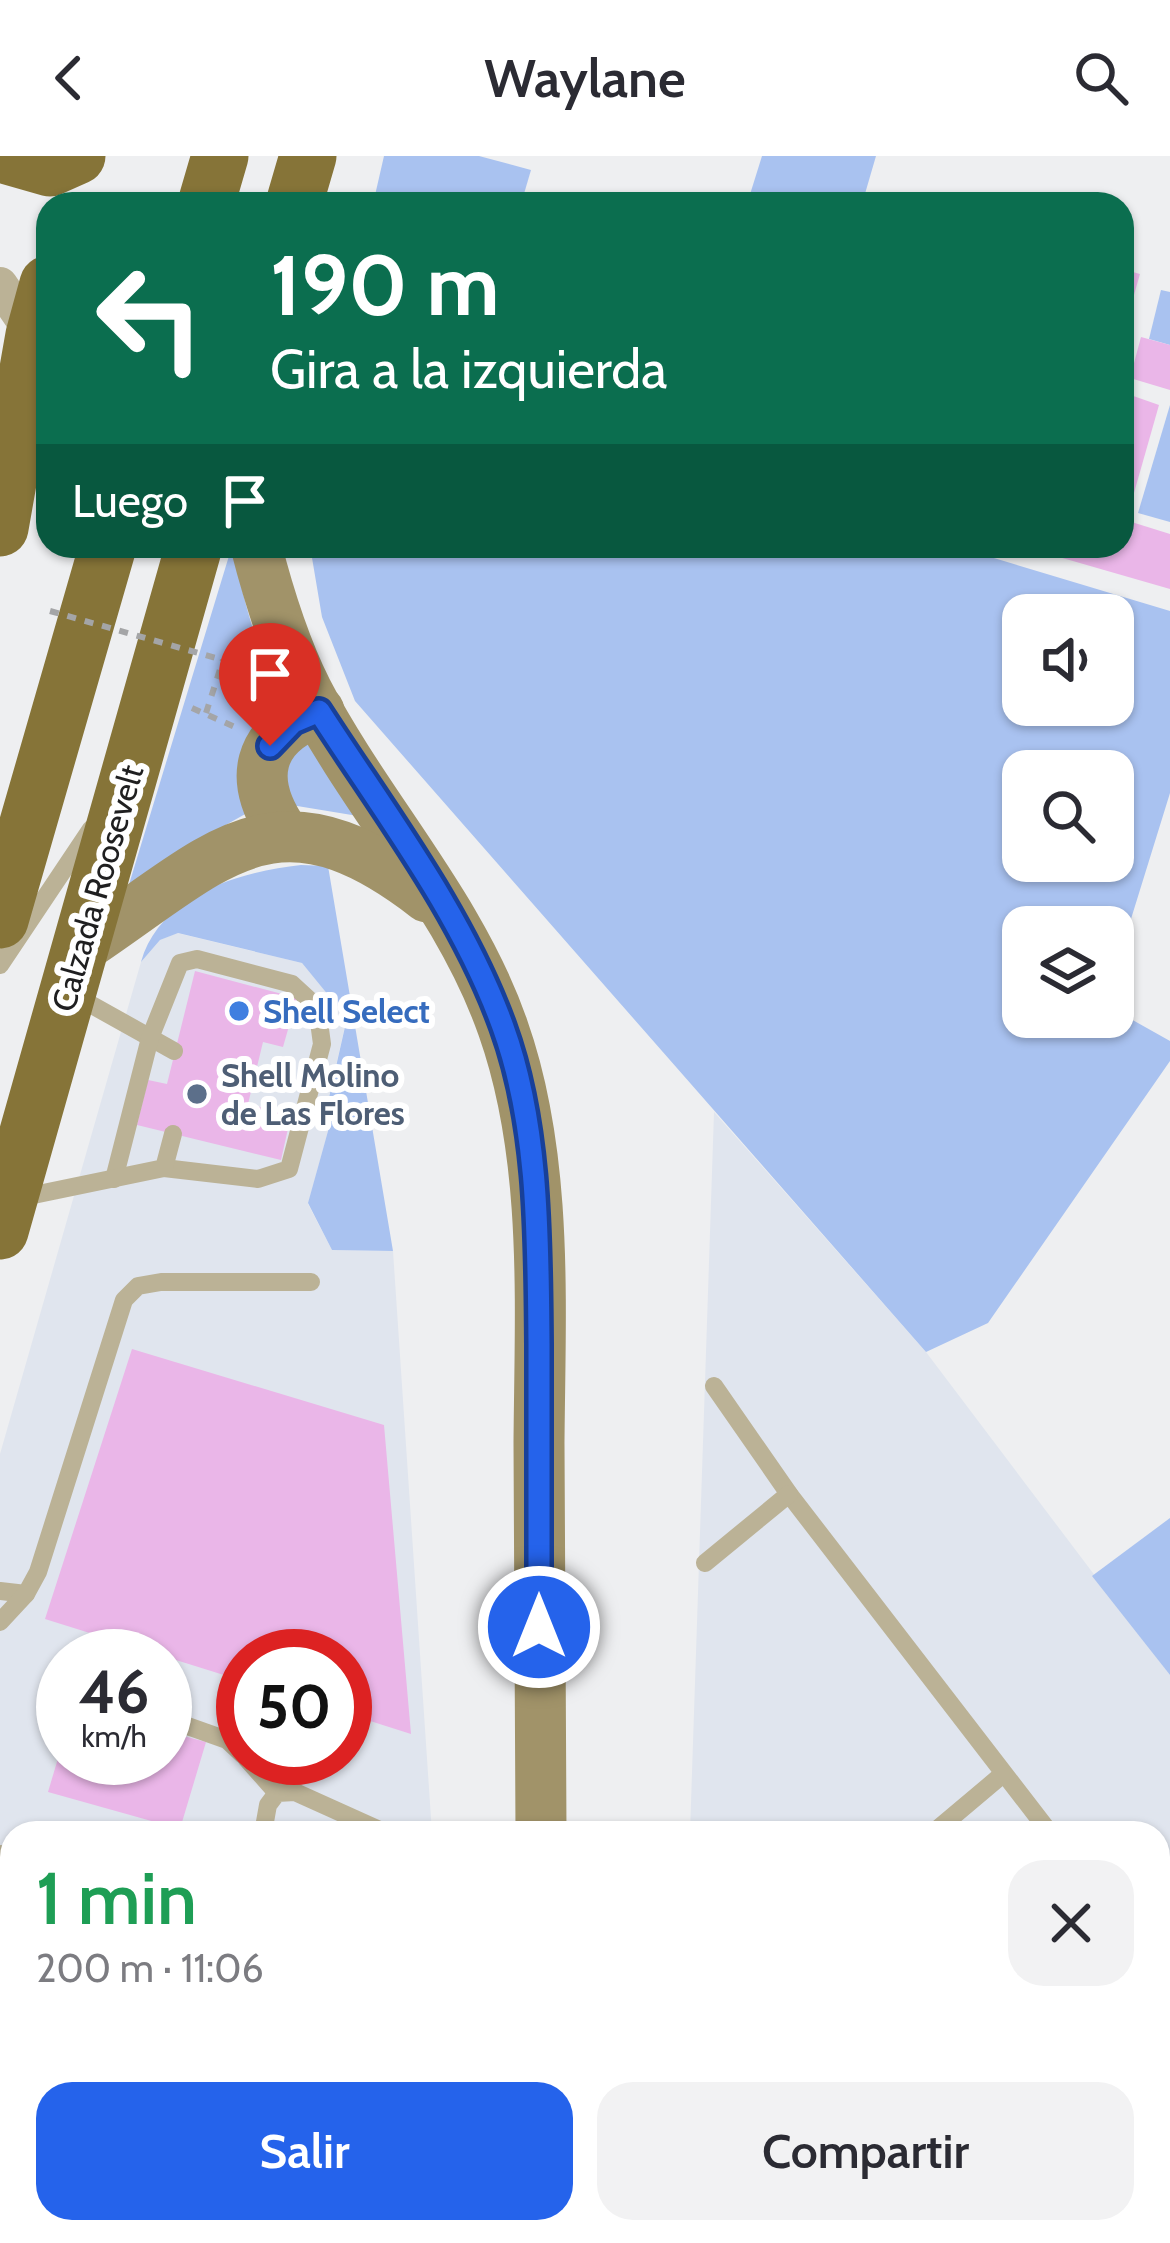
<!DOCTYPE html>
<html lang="es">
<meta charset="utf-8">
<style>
body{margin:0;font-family:Cabin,sans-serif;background:#f2f2f3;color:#2b2b33;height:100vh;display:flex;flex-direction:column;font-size:45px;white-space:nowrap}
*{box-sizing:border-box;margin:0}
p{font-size:39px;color:#7c7c81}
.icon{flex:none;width:66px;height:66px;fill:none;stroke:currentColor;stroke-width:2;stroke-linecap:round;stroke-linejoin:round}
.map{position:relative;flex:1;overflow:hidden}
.drawer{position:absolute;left:0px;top:1665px;width:1170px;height:423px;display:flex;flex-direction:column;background:#fff;border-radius:36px 36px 0 0;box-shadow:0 3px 9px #0004}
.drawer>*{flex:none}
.banner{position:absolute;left:36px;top:36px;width:1098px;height:366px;border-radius:36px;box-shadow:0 3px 9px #0004;background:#0b6e4f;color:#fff;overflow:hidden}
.tools{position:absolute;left:1002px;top:438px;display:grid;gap:24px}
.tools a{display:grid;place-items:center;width:132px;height:132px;border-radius:24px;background:#fff;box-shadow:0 3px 9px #0004;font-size:60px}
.speed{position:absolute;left:36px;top:1473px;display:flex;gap:24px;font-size:60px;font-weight:700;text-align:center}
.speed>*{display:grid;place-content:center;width:156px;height:156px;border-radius:50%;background:#fff;box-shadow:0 3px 9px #0004;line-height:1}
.speed small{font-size:30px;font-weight:400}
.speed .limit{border:18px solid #d22;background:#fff;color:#111}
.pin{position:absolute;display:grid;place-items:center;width:102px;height:102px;color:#fff;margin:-123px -51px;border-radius:50% 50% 50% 0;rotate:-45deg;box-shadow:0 0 12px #0007}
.pin .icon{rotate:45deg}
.me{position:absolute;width:132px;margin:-66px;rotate:0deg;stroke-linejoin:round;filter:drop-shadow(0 0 9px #0008)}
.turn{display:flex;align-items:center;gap:42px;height:252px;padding:0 36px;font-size:54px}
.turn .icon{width:156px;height:156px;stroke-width:2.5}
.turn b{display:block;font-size:84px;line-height:102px}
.then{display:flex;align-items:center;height:114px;padding:0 36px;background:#0003;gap:24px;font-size:45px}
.round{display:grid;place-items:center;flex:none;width:126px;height:126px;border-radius:36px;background:#f2f2f3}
.head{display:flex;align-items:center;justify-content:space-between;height:204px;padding:0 36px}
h1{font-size:72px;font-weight:600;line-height:90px;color:#1e9e55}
.cta{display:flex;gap:24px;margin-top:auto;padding:24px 36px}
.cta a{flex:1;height:138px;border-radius:36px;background:#2563eb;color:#fff;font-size:48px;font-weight:600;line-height:138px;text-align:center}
.cta a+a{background:#f2f2f3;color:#2b2b33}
header{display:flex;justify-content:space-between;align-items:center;height:156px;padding:0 36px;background:#fff;font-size:54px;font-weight:600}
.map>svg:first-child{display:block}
</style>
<header><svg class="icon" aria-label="back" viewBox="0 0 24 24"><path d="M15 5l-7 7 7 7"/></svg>Waylane<svg class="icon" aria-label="search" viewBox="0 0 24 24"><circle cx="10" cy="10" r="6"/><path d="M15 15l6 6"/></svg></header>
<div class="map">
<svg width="1170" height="2087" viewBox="0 0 1170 2087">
<rect width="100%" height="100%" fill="#eeeff1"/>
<!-- built -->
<g fill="#e0e5ee" fill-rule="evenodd">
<path d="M177,777L302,807L347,861L328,945L333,957L308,1048L332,1094L393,1095L432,1677H12V2076H471L470,2087H0V1298L141,806L160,784ZM63,1500H165V1602H63ZM243,1500H345V1602H243Z"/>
<path d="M714,956L926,1196L1170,1519V2087H597L590,2076H1158V1677H690Z"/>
</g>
<!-- green -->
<g fill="#a9c2f0" fill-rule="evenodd">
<path d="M384,0H479L531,14L521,48H373Z"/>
<path d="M762,0H876L862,48H747Z"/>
<path d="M1161,134L1170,136V189L1149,183Z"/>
<path d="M1170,249V366L1138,357Z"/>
<path d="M232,390C245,446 255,499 289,546L247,657L224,670L120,758Z"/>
<path d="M310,390H954L1170,455V637L1113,821V771H1023V861H1113V853L1170,885V905L988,1167L926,1196L355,545L322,461ZM1023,459H1113V549H1023ZM1023,615H1113V705H1023Z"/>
<path d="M300,574L370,662L279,647L271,601Z"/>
<path d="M301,709L328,710L393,1095L332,1094L308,1047L333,957L328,946L347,862L302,807L178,777L160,784L141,806C160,739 239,716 301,709Z"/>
<path d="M1170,1362V1519L1092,1420Z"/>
<path d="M171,2076H417L413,2087H199Z"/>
</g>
<!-- building -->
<g fill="#eab6e8">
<path d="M1122,113L1140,118L1123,177H1122Z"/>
<path d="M1141,181L1170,189V234L1130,222Z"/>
<path d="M1122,236L1159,249L1130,351L1122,349Z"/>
<path d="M1122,363L1170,378V433L1052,399L1054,390H1122Z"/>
<path d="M195,815L297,842L283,891L263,886L248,948L291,959L281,1004L137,969L148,924L167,928Z"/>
<path d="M132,1193L384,1269L411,1578L345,1557V1500H243V1525L45,1463Z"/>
<path d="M165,1575L206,1586L180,1673L48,1636L62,1589L63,1602H165Z"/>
<path d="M0,1844L12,1849V1919L0,1915Z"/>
<path d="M0,1978L12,1981V2076H100L96,2087H0Z"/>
</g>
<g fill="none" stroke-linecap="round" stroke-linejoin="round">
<!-- path -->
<g stroke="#a4a5a7" stroke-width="6" stroke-dasharray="9 9" stroke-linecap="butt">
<path d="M192,552L235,571"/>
<path d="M206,557L223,504"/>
</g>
<!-- service -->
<g stroke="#bbb296" stroke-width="18">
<path d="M0,809L91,673"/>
<path d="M74,839L174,895"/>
<path d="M114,1023L150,882L180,807L197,803L292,828L317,851L322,888L289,1013L258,1023L164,1012"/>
<path d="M19,1042L164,1012L173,978"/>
<path d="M714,1230L789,1338L1050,1677"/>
<path d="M705,1407L789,1338"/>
<path d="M0,1435L26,1438"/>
<path d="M0,1466L26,1438L38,1416L124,1144L138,1130L161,1126H311"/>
<path d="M165,1562L227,1584L243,1599"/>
<path d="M246,1602L277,1637"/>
<path d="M263,1677L268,1649L277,1637L295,1636L386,1677"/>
<path d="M933,1677L1003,1618"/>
<path d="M0,1698L12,1701"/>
<path d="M1158,1812L1170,1827"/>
<path d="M949,2076L958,2087"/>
<path d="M137,2087L141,2076"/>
<path d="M490,2087V2076"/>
</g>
<!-- minor -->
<path stroke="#bbb296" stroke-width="36" d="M0,129L34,179"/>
<!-- secondary -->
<g stroke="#a19369" stroke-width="51">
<path d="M256,390C269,441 284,489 307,535C367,651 460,748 503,872C549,1002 540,1151 539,1287C539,1417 540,1547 541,1677"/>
<path d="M284,678C247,624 256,579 319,555"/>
<path d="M81,792C218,701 273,622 427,741"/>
<path d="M542,2076L550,2087"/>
</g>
<!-- trunk -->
<g stroke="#867438" stroke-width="57">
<path d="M8,0L50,12L77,0"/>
<path d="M206,48L220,0"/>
<path d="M294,48L308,0"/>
<path d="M0,372L34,179L48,128"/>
<path d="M0,764L108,390"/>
<path d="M0,1075L194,390"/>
</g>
<!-- path-bridge -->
<path stroke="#a4a5a7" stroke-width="6" stroke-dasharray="9 9" stroke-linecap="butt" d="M50,455L223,504"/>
</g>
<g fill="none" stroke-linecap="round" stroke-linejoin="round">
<defs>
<path id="route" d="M270,590L293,566L319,555C384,656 462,757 503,871C539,970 538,1083 539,1188C539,1282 539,1377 539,1471"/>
</defs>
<!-- route casing -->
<use href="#route" stroke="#184099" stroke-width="30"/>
<!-- route -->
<use href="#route" stroke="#2563eb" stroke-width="21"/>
</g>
<!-- markers -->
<circle fill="#3f7fe0" stroke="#fff" stroke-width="4.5" cx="239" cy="855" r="12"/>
<circle fill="#5c6f8a" stroke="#fff" stroke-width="4.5" cx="197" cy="938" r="12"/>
<g text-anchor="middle" stroke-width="12" stroke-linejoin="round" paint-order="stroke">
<!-- street labels -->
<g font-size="33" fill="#1f1f20" stroke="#fff">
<text transform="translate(97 732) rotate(-74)" y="12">Calzada Roosevelt</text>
</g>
<!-- shop labels -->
<g font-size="33" font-weight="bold" fill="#366cbe" stroke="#fff" text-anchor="start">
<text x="263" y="867">Shell Select</text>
</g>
<!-- service labels -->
<g font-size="33" font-weight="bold" fill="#4e5e75" stroke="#fff" text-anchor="start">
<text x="221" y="931">Shell Molino<tspan x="221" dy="38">de Las Flores</tspan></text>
</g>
</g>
</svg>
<div class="tools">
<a><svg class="icon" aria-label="sound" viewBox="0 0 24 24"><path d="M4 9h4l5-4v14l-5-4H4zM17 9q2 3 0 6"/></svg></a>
<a><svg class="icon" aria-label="search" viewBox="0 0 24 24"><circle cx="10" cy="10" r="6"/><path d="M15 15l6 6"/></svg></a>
<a><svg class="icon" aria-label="layers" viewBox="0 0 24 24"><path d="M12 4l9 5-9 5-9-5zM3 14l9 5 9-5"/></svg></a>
</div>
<div class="speed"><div>46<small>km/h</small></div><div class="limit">50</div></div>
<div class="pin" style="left:270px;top:590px;background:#d93025"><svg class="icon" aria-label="arrive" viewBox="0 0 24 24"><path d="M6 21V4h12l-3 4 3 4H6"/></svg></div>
<svg class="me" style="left:539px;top:1471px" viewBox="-20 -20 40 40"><circle r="17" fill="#2563eb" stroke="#fff" stroke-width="3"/><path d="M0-11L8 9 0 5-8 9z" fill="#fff"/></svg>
<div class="banner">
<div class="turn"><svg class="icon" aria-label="left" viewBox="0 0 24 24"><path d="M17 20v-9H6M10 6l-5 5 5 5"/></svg><div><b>190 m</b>Gira a la izquierda</div></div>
<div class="then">Luego<svg class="icon" aria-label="arrive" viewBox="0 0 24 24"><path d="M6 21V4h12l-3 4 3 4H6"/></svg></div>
</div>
<section class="drawer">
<div class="head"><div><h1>1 min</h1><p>200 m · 11:06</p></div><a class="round"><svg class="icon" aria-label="close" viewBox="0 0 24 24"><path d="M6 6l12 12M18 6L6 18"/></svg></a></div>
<div class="cta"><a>Salir</a><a>Compartir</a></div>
</section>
</div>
